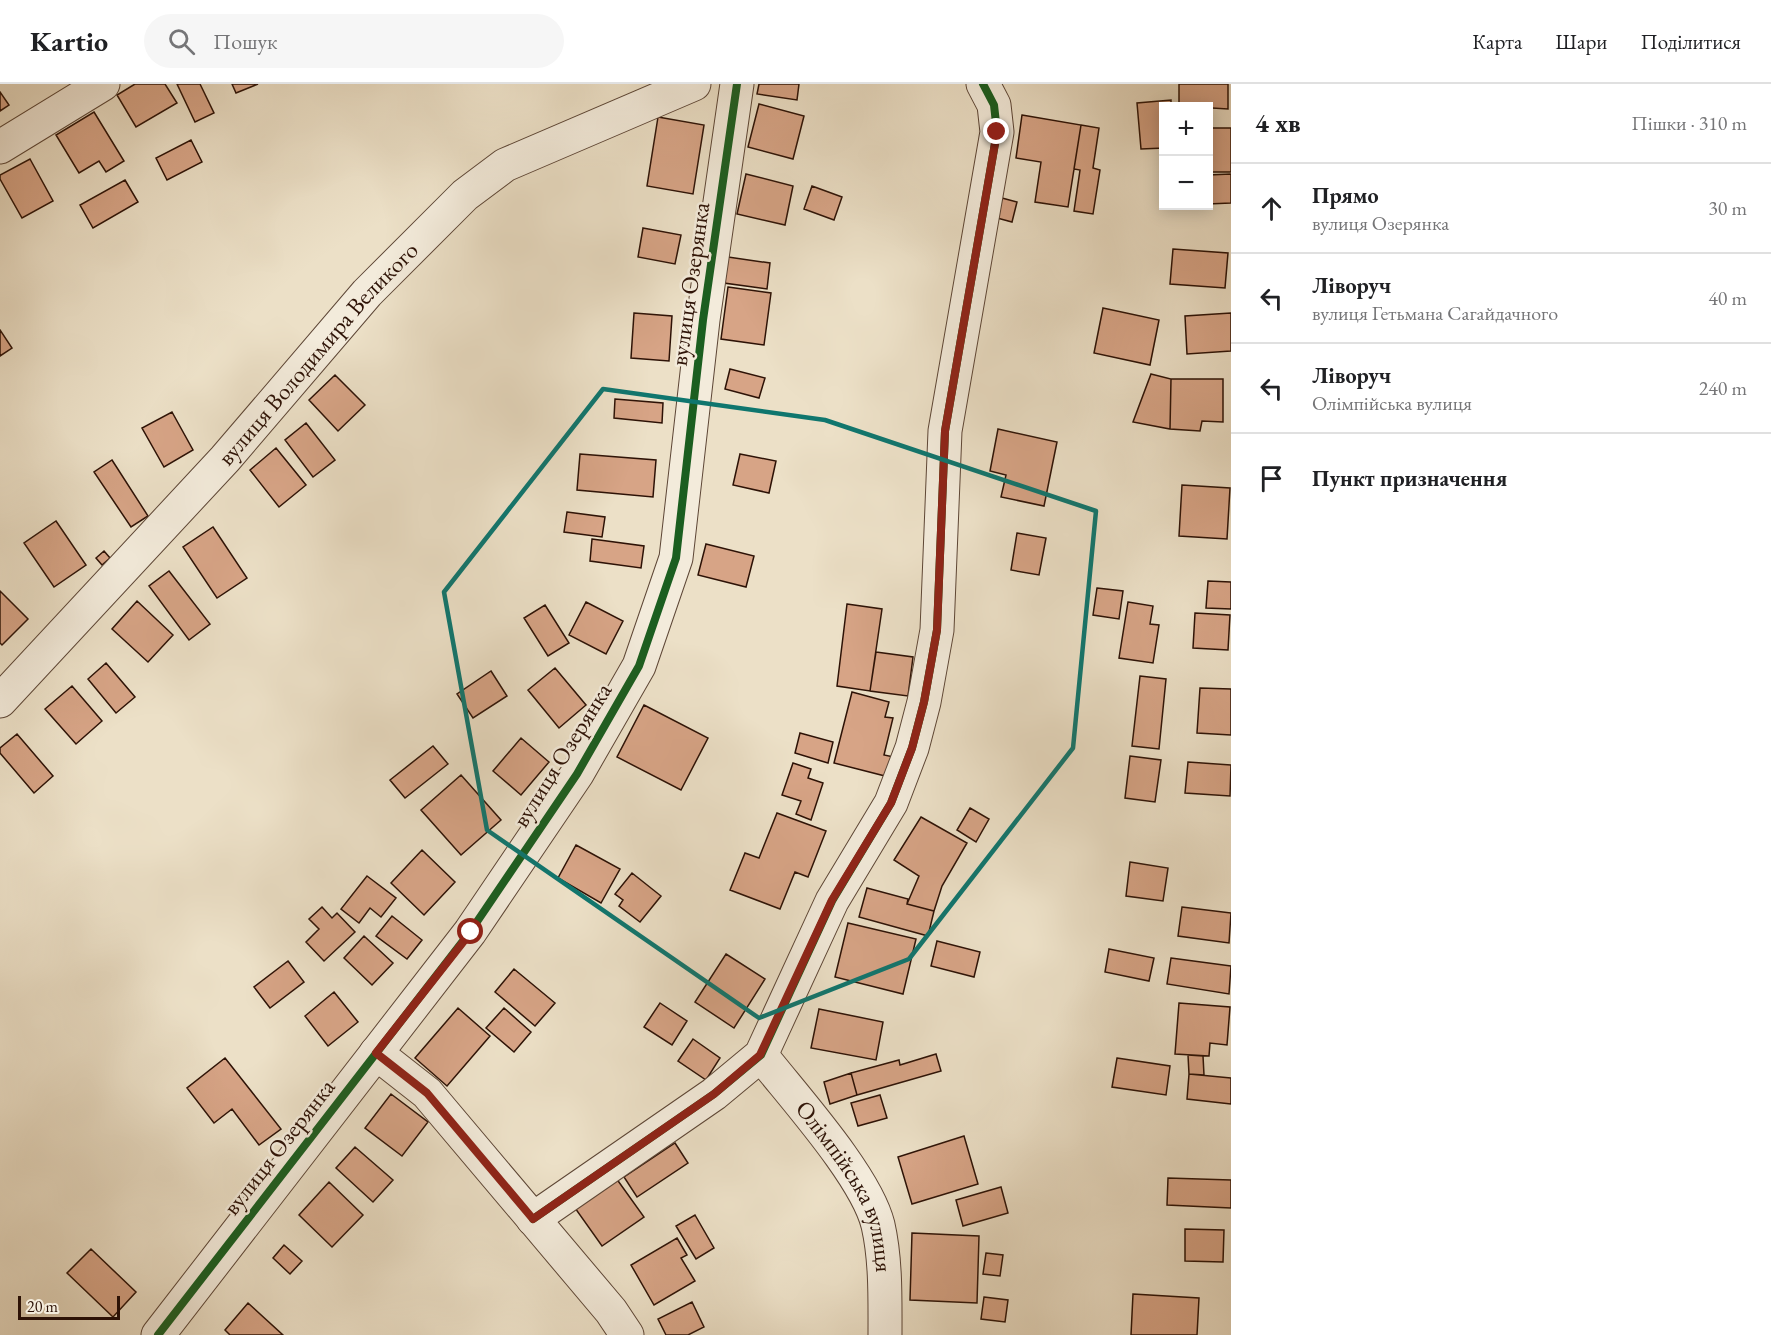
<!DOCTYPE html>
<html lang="uk">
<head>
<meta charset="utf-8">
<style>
	:root { --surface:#fff; --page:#f6f6f6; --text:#202124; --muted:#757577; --line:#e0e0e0 }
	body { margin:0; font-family:"EB Garamond",serif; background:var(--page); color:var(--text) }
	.controls { position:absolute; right:18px; top:18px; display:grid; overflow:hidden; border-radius:0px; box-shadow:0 3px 15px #0003 }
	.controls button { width:54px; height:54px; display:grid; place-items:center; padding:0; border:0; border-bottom:2px solid var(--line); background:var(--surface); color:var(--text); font:30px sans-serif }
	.scale { position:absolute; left:18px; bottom:15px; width:102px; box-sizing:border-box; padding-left:6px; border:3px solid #2d1206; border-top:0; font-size:16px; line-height:21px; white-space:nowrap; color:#2d1206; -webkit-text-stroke:4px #f3ebdb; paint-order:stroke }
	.stop { position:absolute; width:18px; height:18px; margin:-14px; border:4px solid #8f2418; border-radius:50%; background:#fff }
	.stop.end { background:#8f2418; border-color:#fff; box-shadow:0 2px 6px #0008 }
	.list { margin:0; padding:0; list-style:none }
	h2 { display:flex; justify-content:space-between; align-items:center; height:78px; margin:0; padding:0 24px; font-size:26px }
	h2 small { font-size:20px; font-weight:400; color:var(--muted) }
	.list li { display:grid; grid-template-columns:39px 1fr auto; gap:18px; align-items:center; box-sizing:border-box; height:90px; padding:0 24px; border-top:2px solid var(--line) }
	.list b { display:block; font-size:22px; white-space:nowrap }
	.list p { margin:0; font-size:20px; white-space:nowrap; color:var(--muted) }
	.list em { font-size:20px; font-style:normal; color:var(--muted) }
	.icon { flex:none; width:33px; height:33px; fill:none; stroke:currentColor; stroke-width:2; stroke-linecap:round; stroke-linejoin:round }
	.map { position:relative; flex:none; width:1231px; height:1251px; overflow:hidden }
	header { display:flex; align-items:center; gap:36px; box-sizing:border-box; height:84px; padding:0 30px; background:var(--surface); border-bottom:2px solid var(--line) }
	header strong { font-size:28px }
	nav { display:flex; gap:33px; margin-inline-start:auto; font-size:21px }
	.search { width:420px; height:54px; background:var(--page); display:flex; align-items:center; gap:15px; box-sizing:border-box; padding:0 21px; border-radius:33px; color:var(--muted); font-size:22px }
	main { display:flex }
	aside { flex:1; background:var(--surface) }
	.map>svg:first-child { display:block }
</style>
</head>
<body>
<header>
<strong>Kartio</strong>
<div class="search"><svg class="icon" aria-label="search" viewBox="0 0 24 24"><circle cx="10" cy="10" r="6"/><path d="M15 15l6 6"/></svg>Пошук</div>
<nav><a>Карта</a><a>Шари</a><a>Поділитися</a></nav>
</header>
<main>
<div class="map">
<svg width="1231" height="1251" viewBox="0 0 1231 1251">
	<rect width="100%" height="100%" fill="#ece0c7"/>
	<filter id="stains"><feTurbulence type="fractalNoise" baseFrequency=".00333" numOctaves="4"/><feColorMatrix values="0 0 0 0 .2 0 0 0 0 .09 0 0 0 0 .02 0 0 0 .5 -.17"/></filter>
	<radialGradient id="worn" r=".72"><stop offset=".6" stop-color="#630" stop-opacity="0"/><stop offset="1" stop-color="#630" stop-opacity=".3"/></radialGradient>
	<path fill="#d7a486" stroke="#2d1206" stroke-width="1.5" d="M135 0H165L177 19 136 43 117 11Z
		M177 0H200L214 29 195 38Z
		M232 0H258L236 9Z
		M759 0H799L797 16 757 10Z
		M1179 0H1228V25L1179 22Z
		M0 8 9 21 0 27Z
		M1171 16V22H1164V64L1141 65 1137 19Z
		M759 20 804 32 793 75 748 63Z
		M94 28 124 77 106 88 99 77 79 89 56 51Z
		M1022 31 1081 41 1068 123 1035 118 1041 78 1016 74Z
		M658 33 704 41 693 110 647 102Z
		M1081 41 1099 44 1093 84 1100 86 1093 130 1074 127 1080 86 1074 85Z
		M1208 44H1231V88H1208Z
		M191 56 202 78 167 96 156 74Z
		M30 75 53 117 22 134 0 95V91Z
		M746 90 793 102 785 141 737 130Z
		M1231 90V119L1208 120V91Z
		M125 96 138 118 93 144 80 121Z
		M812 102 842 113 834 136 804 125Z
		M1002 114 1017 118 1012 138 997 134Z
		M643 144 681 151 675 180 638 173Z
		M1173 165 1228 169 1225 204 1170 200Z
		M728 173 770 179 767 205 724 199Z
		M728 203 771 209 764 261 721 255Z
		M1103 224 1159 236 1150 281 1094 269Z
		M634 229 672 232 669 277 631 274Z
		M1231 229V267L1187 270 1185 232Z
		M0 246 12 264 0 272Z
		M730 285 765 294 759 314 725 305Z
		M1151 290 1171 295 1170 345 1133 338Z
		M335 291 365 321 338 347 309 316Z
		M1171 295H1223V338L1202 337 1200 347 1170 345Z
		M615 315 663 319 662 339 614 334Z
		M172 328 193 366 164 383 142 344Z
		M306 339 335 376 313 393 285 356Z
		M998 345 1057 358 1044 422 1001 413 1006 391 990 387Z
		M276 364 306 401 279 423 250 386Z
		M580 370 656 376 653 413 577 406Z
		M740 370 776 377 769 409 733 401Z
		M112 376 148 432 131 443 94 388Z
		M1182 401 1230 404 1227 455 1179 452Z
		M567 428 605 433 602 453 564 448Z
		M56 437 86 481 54 503 24 459Z
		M213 443 247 494 217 514 183 463Z
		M1017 449 1046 454 1039 491 1011 486Z
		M592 455 644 462 641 484 590 477Z
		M706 460 754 472 746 503 698 491Z
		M104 467 110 474 102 481 96 474Z
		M169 487 210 540 189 556 149 502Z
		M1208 497 1231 498V525L1206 524Z
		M1097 504 1123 507 1119 535 1093 531Z
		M0 507 28 535 2 561 0 559Z
		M137 517 173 551 148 578 112 545Z
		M586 518 623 537 606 570 569 551Z
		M1128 518 1153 522 1150 540 1159 541 1153 579 1119 574Z
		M847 520 882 525 870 607 837 602Z
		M545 521 569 559 548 572 524 534Z
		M1195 529 1230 531 1228 566 1193 564Z
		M876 568 913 573 908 612 870 607Z
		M106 579 135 613 116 629 88 595Z
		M555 584 586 621 559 644 528 606Z
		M491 587 507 612 473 634 457 610Z
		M1140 592 1166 595 1159 665 1132 662Z
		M72 602 102 637 76 660 45 625Z
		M1200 604 1231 605V651L1197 649Z
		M852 608 889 618 885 633 893 634 884 671 894 673 889 693 834 679Z
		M644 621 708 654 681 706 617 673Z
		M800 649 833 658 828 679 795 669Z
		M17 650 53 692 34 709 0 669V664Z
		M521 654 549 678 521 711 493 687Z
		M433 662 448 680 405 714 390 696Z
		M1130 672 1161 676 1155 718 1125 714Z
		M1188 678 1231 681 1230 712 1185 709Z
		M793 679 811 685 808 694 823 699 811 736 796 730 801 717 782 711Z
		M461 691 501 736 461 771 421 726Z
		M970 724 989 735 976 758 957 746Z
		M777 729 826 747 808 793 795 788 780 825 730 806 745 769 759 774Z
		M921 733 967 759 942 802 934 827 907 820 919 792 894 776Z
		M576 761 620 785 601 819 558 794Z
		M422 766 455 798 424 831 391 799Z
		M1130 778 1168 784 1163 817 1126 812Z
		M632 789 661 812 640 838 619 822 623 816 615 810Z
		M367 792 396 814 381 833 370 824 359 839 341 825Z
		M867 804 908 815 907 820 934 827 928 852 859 833Z
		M322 823 332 834 337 829 355 848 324 877 306 858 319 845 309 835Z
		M1182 823 1231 829 1229 859 1178 852Z
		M392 832 422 856 407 875 376 852Z
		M848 839 916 855 903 910 835 893Z
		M364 852 393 879 372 901 344 874Z
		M937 857 980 868 974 893 931 882Z
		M1109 865 1154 874 1149 897 1105 888Z
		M726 870 765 895 734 944 695 918Z
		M1171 874 1231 882 1229 910 1167 900Z
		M288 877 304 898 270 924 254 903Z
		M514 885 555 919 535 942 495 908Z
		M334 908 358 938 328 962 305 932Z
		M660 919 687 937 672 961 644 943Z
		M1179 919 1230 923 1227 961 1210 959 1209 972 1175 970Z
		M458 924 490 952 447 1002 415 974Z
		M504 924 531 948 514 968 486 944Z
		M819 925 883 938 876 976 811 964Z
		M693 955 720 974 706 996 678 977Z
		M936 970 941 987 857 1011 851 989 899 976 900 981Z
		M1188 971 1203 972 1204 991 1189 990Z
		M225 974 281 1045 259 1061 232 1025 214 1039 187 1004Z
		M1117 974 1170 982 1166 1011 1112 1003Z
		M851 989 857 1011 830 1020 824 998Z
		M1189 990 1231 994V1020L1187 1015Z
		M391 1010 428 1038 402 1072 365 1044Z
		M880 1011 887 1034 858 1042 851 1019Z
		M964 1052 978 1100 912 1120 898 1073Z
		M675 1059 688 1079 637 1113 624 1093Z
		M355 1063 393 1096 373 1118 336 1084Z
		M616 1094 644 1133 602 1162 575 1124Z
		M1168 1094 1231 1096V1124L1167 1121Z
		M329 1098 363 1131 332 1163 299 1131Z
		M1001 1103 1008 1129 963 1142 956 1116Z
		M695 1131 714 1164 696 1175 676 1142Z
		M1185 1145 1224 1146 1223 1178 1185 1177Z
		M912 1149 979 1152 977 1219 910 1216Z
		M677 1154 687 1171 681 1174 695 1197 654 1221 631 1181Z
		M284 1161 302 1177 290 1190 273 1174Z
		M91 1165 136 1208 113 1233 67 1189Z
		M986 1169 1003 1171 1000 1192 983 1190Z
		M1133 1210 1199 1214 1197 1251H1131Z
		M984 1213 1008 1216 1005 1238 981 1235Z
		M692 1218 704 1243 688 1251H666L658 1235Z
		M248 1219 283 1251H230L225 1246Z"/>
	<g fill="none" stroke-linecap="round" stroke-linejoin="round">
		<defs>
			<g id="minor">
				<path d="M0 63 103 0"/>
				<path id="s1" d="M0 617 225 375 367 209 465 111 505 81 694 0"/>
				<path d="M376 969 427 1009 611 1227 627 1251"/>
				<path id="s2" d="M761 971C793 1012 866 1092 878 1141 886 1176 885 1215 885 1251"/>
				<path d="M533 1135 714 1010 761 971 832 817 891 719 912 664 924 618 937 546 945 347 997 48 994 21 983 0"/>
				<path d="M158 1251 470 848 577 690 639 582 676 474 703 236 737 0"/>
			</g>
		</defs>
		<use href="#minor" stroke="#5d4636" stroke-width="35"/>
		<use href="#minor" stroke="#f3ebdb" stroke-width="33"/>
		<defs>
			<path id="cycleway" d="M533 1135 714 1010 761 971 832 817 891 719 912 664 924 618 937 546 945 347 997 48 994 21 983 0
				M158 1251 470 848 577 690 639 582 676 474 703 236 737 0"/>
		</defs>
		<use href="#cycleway" stroke="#f3ebdb" stroke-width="11"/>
		<use href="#cycleway" stroke="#1b5e20" stroke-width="8"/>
	</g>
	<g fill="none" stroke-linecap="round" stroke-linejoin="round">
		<path stroke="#8f2418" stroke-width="8" d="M471 848 376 969 427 1009 533 1135 714 1010 760 971 832 816 891 719 912 664 924 618 937 546 945 347 997 48"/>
	</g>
	<path fill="none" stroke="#0f766e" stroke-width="4.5" stroke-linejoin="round" d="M603 305 825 336 1096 427 1073 664 909 875 759 934 487 746 444 508Z"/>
	<g text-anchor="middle" stroke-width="5" stroke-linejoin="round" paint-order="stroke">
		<g font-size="24" fill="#2d1206" stroke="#f3ebdb">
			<text transform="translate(690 200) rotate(-82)" y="8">вулиця Озерянка</text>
			<text dy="8" stroke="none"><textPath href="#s1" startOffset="471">вулиця Володимира Великого</textPath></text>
			<text transform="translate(562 671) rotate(-58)" y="8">вулиця Озерянка</text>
			<text transform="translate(279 1063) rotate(-52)" y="8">вулиця Озерянка</text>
			<text dy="8" stroke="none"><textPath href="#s2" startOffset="159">Олімпійська вулиця</textPath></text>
		</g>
	</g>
	<rect width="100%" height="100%" filter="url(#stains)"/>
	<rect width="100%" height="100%" fill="url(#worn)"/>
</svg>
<div class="controls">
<button>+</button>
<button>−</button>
</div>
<div class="scale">20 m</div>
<div class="stop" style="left:471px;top:848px"></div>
<div class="stop end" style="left:997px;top:48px"></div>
</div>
<aside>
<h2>4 хв<small>Пішки · 310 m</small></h2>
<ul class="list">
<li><svg class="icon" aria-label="ahead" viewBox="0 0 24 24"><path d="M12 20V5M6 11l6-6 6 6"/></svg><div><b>Прямо</b><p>вулиця Озерянка</p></div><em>30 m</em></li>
<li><svg class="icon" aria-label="left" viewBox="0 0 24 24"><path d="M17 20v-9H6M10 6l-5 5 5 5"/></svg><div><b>Ліворуч</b><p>вулиця Гетьмана Сагайдачного</p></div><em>40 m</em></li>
<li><svg class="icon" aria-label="left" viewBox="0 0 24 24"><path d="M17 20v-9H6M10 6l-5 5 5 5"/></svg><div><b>Ліворуч</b><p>Олімпійська вулиця</p></div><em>240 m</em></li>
<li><svg class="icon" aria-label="arrive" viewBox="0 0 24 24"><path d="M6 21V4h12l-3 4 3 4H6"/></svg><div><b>Пункт призначення</b></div></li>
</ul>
</aside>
</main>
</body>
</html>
